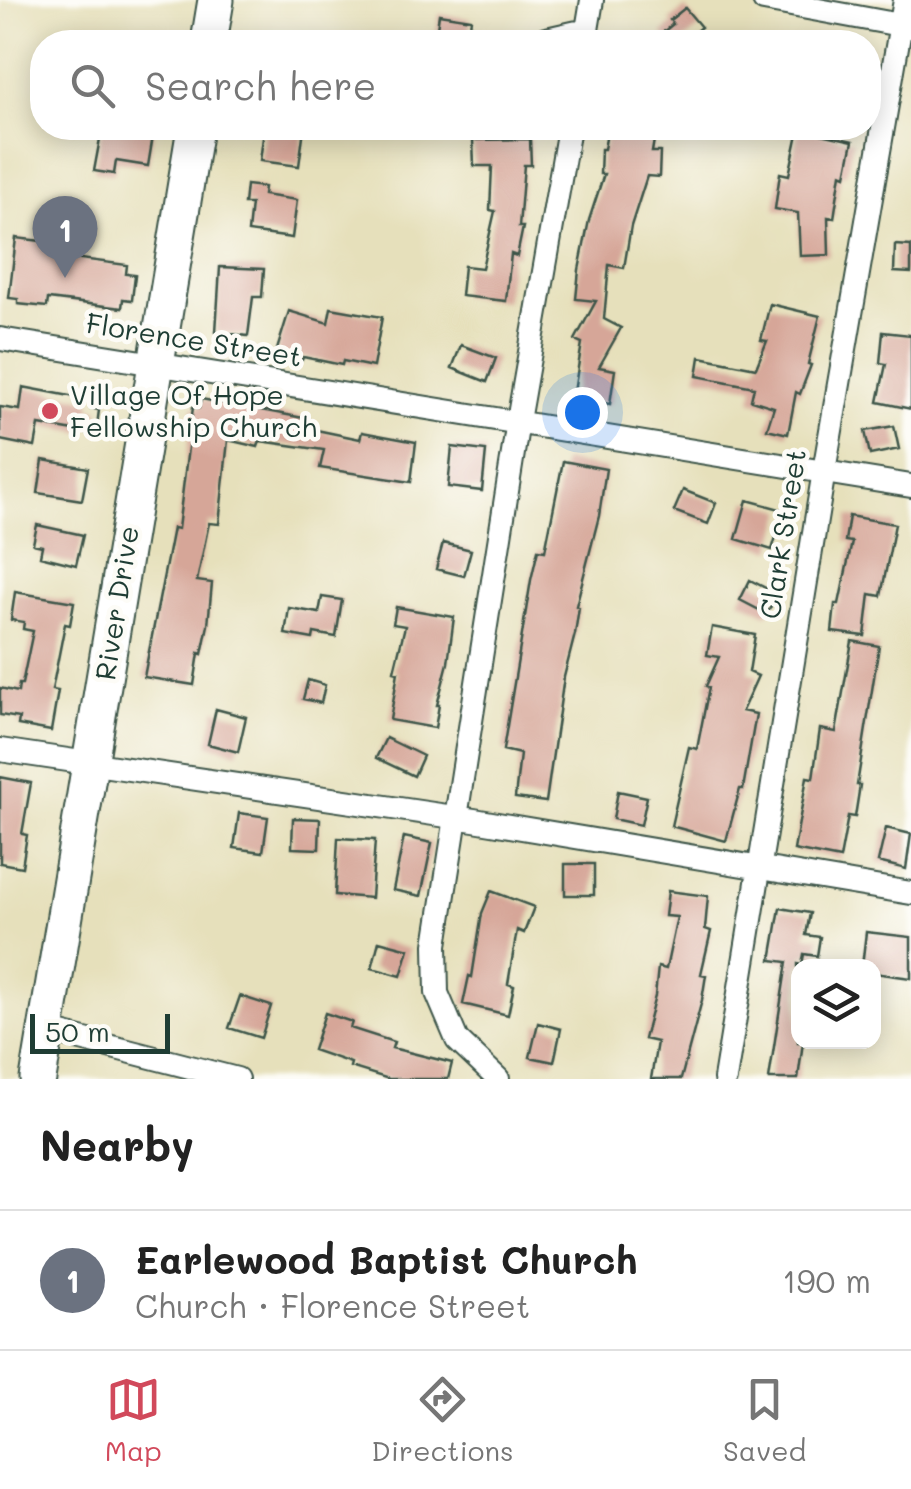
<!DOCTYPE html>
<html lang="en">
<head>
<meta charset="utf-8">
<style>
	:root { --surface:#fff; --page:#f2f2f2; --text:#222; --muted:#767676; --line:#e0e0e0; --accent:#d1495b }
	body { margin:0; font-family:Mali,sans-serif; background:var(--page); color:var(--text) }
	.controls { position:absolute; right:30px; bottom:30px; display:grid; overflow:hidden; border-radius:20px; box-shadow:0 5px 25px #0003 }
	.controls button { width:90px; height:90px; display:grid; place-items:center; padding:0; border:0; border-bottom:2px solid var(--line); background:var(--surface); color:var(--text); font:50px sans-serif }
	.scale { position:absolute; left:30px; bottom:25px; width:140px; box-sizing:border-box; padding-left:10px; border:5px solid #1f3d34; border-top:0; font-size:28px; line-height:35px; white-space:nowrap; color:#1f3d34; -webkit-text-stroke:8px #fdfcf7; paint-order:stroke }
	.you { position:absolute; left:582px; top:412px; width:35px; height:35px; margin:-25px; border:8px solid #fff; border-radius:50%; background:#1a73e8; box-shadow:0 0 0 15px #1a73e833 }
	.badge { display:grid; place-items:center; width:65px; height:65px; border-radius:50%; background:var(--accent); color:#fff; font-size:32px; font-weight:700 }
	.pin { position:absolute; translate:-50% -82px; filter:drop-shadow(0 2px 5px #0008) }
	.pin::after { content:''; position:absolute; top:52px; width:35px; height:30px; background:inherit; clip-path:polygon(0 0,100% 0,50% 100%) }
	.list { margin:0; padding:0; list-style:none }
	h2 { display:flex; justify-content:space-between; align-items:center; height:130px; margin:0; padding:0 40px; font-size:42px }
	h2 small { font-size:32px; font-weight:400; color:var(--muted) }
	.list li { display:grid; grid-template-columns:65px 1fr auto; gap:30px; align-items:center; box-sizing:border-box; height:140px; padding:0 40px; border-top:2px solid var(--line) }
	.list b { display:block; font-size:38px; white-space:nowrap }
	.list p { margin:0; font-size:32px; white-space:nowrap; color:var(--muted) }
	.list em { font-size:32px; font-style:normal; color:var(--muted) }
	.icon { flex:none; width:55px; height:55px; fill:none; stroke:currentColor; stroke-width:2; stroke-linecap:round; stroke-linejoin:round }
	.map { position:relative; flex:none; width:911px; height:1079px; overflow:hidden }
	.search { position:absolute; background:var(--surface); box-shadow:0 5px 25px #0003; left:30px; right:30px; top:30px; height:110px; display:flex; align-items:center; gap:25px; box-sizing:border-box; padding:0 35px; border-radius:40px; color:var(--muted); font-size:38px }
	.sheet { height:270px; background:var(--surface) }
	nav { display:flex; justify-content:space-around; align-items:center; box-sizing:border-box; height:140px; border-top:2px solid var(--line); background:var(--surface); font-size:28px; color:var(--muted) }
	nav a { display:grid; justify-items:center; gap:5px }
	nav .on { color:var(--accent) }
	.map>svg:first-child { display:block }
</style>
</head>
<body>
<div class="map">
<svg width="911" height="1079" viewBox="0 0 911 1079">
	<rect width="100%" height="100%" fill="#fdfcf7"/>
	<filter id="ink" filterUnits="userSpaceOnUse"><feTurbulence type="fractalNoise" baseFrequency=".01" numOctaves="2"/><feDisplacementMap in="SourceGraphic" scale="20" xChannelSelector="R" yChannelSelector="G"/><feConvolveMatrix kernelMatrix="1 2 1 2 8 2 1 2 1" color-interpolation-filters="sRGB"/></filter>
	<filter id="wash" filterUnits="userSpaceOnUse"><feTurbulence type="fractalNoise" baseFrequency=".0048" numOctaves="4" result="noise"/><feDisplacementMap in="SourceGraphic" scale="40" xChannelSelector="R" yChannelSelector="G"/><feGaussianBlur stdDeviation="2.25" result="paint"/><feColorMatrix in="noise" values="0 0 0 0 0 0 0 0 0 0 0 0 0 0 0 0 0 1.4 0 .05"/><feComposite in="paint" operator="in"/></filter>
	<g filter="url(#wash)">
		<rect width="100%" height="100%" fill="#e6e0bb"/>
		<g id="blocks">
			<path fill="#d6a698" d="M685 8 701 27 682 42H670L662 33 673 24 670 20Z
				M439 14 471 19 467 42H435Z
				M102 128 154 130 148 166 116 161 114 174 94 171Z
				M278 128H304L299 166 260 161 264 130 278 132Z
				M608 128H656L652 152H660L659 177 647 176 631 226 624 268 609 265 604 319 621 328 599 367 615 370 610 404 573 398 582 343 575 340 596 301 576 299 579 270 589 220 604 174H600L601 149H604Z
				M799 129 853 141 846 175 841 173 834 218 828 217 829 255 800 256 798 213 775 209 780 173 789 175Z
				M530 139 531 165H524L519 227H523L517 256 511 254 506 301 461 296 464 266 482 268 495 211 490 210 492 166H474L473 140Z
				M246 185 264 187 263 195 297 200 292 238 248 232 251 204H244Z
				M16 238 75 245 73 258 127 265 126 274 135 275 132 300 123 299 122 308 48 299 47 307 18 304V299L9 298Z
				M895 245 911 246V273L894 272Z
				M220 267 264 269 262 297H253L248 336 216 332Z
				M770 304 820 316 808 364 811 365 800 394 796 392 788 434 767 429 774 407 751 400 754 387 697 376 700 357 756 368 767 341 761 340Z
				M331 308 382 317 373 367 343 361 342 365 303 357 302 360 276 353 289 311 328 323Z
				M883 332 911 335V409L878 402 886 364 880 363Z
				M461 345 496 358 487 382 452 368Z
				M23 387 91 400 90 408 99 410 97 426 87 425 86 433 39 425 35 447 0 440V407L20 410Z
				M201 399 309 419 307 428 360 439 362 432 416 442 411 482 320 468 324 450 260 441 258 447 228 440 219 524 209 523 197 581 212 583 208 625 202 654 199 653 194 685 144 677 173 528 178 529 193 407 199 408Z
				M894 426 899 449 870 455 865 431Z
				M452 447 486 451 482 491 448 487Z
				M43 460 88 468 82 500 38 493Z
				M563 461 606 469 599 516 576 606 579 607 575 634 564 677 546 802 515 798 520 754 503 750 531 580 538 550 545 551Z
				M683 490 716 503 708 524 674 511Z
				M747 500 784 510 772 550 736 539Z
				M849 516 895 524 881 596 870 594 865 636 832 632 835 604H839L852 542 845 541Z
				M37 525 83 535 76 565 40 556 42 546 33 544Z
				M443 543 471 550 464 576 436 569Z
				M750 580 777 594 767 614 740 600Z
				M15 592 74 602 70 625 65 624 52 690 58 691 51 731 18 725 19 718 0 715V688L18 692 19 684H22L33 631 23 629 24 622 11 620Z
				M322 597 342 600 336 637 314 633 313 639 285 634 289 608 319 613Z
				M396 607 454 617 448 663 437 705H439L435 728 390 720 398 672 394 671 405 626 393 624Z
				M712 627 755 635 749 672 758 676 742 711 756 714 743 789H740L726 841 671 826 689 747 697 749 709 687 706 686 719 657 707 655Z
				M852 641 879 646 857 785H860L855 817 848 816 840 859 794 850 807 777 813 778 820 729 836 732Z
				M308 680 325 685 321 703 303 699Z
				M216 709 246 717 238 752 208 744Z
				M386 738 423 756 414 776 376 758Z
				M0 777 31 783 22 834 27 835 22 867 0 863Z
				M618 791 647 797 641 825 613 819Z
				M239 813 268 817 263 852 234 848Z
				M293 818 320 819 319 849 292 848Z
				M886 828 911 834 906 869 878 862Z
				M404 837 432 843 421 896 393 890Z
				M338 838 375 840 371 898 335 895Z
				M565 864H594V895H565Z
				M491 891 534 907 524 933 517 930 508 984 514 986 508 1015 463 1004 469 976 472 977 482 913Z
				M668 891 708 896 705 929 711 931 701 974 706 975 702 1000 681 1079H651L657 1042 644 1039 655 996 658 967 666 969 677 917 665 916Z
				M780 908 810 913 806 935 820 937 817 956 804 954 802 965 798 964V1042H803L798 1079H769L787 962 771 960Z
				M866 932 911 937V978L874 973V966H862Z
				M379 941 409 949 401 976 372 968Z
				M240 996 271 1006 261 1038 229 1028Z
				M325 1013 352 1022 350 1028 394 1042 392 1048 452 1063 448 1079H389L350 1067 351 1063 313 1050Z
				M538 1023 561 1029 554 1062 530 1057Z"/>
		</g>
	</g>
	<g filter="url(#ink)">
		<use href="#blocks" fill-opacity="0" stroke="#3d5548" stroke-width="2.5"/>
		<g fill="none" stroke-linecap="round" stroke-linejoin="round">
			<defs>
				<path id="service" d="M540 42 543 34 574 27H587"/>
				<path id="minor" d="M764 0 911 27
					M585 42 592 0
					M0 339 911 486
					M0 750 474 820 911 893
					M46 1030 237 1079
					M498 1079 457 1040 437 993 436 945 518 421 569 128
					M725 1079 824 471 905 0"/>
				<path id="primary" d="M209 42 216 0
					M38 1079 195 128"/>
			</defs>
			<use href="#service" stroke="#3d5548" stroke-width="15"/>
			<use href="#minor" stroke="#3d5548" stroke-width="26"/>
			<use href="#primary" stroke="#3d5548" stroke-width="39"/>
			<use href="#service" stroke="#fff" stroke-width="11"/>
			<use href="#minor" stroke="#fff" stroke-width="22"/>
			<use href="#primary" stroke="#fff" stroke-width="35"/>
		</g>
	</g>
	<circle fill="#d1495b" stroke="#fdfcf7" stroke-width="4" cx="50" cy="411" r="10"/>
	<g text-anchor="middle" stroke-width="9" stroke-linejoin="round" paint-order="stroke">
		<g font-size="28" fill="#1f3d34" stroke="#fdfcf7">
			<text transform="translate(194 340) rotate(9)" y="10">Florence Street</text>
			<text transform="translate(783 534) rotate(-81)" y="10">Clark Street</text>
			<text transform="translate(117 603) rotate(-81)" y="10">River Drive</text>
		</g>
		<g font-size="28" fill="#1f3d34" stroke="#fdfcf7" text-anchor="start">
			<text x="70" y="405">Village Of Hope<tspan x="70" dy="32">Fellowship Church</tspan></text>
		</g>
	</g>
</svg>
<div class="controls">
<button><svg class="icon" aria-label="layers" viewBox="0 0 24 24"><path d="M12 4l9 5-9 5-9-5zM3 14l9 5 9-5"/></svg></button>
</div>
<div class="scale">50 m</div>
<div class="you"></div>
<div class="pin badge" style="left:65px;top:278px;background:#6b7280">1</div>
<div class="search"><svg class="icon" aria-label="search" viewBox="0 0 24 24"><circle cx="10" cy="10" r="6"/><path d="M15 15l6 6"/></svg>Search here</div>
</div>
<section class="sheet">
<h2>Nearby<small></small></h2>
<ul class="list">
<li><span class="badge" style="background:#6b7280">1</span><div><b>Earlewood Baptist Church</b><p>Church · Florence Street</p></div><em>190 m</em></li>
</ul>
</section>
<nav>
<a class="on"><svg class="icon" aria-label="map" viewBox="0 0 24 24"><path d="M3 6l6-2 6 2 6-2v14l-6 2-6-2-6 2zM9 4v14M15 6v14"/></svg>Map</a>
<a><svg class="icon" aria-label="directions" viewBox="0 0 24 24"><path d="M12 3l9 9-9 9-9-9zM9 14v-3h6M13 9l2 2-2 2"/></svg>Directions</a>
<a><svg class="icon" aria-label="saved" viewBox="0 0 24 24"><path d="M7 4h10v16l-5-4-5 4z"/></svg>Saved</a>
</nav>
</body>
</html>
